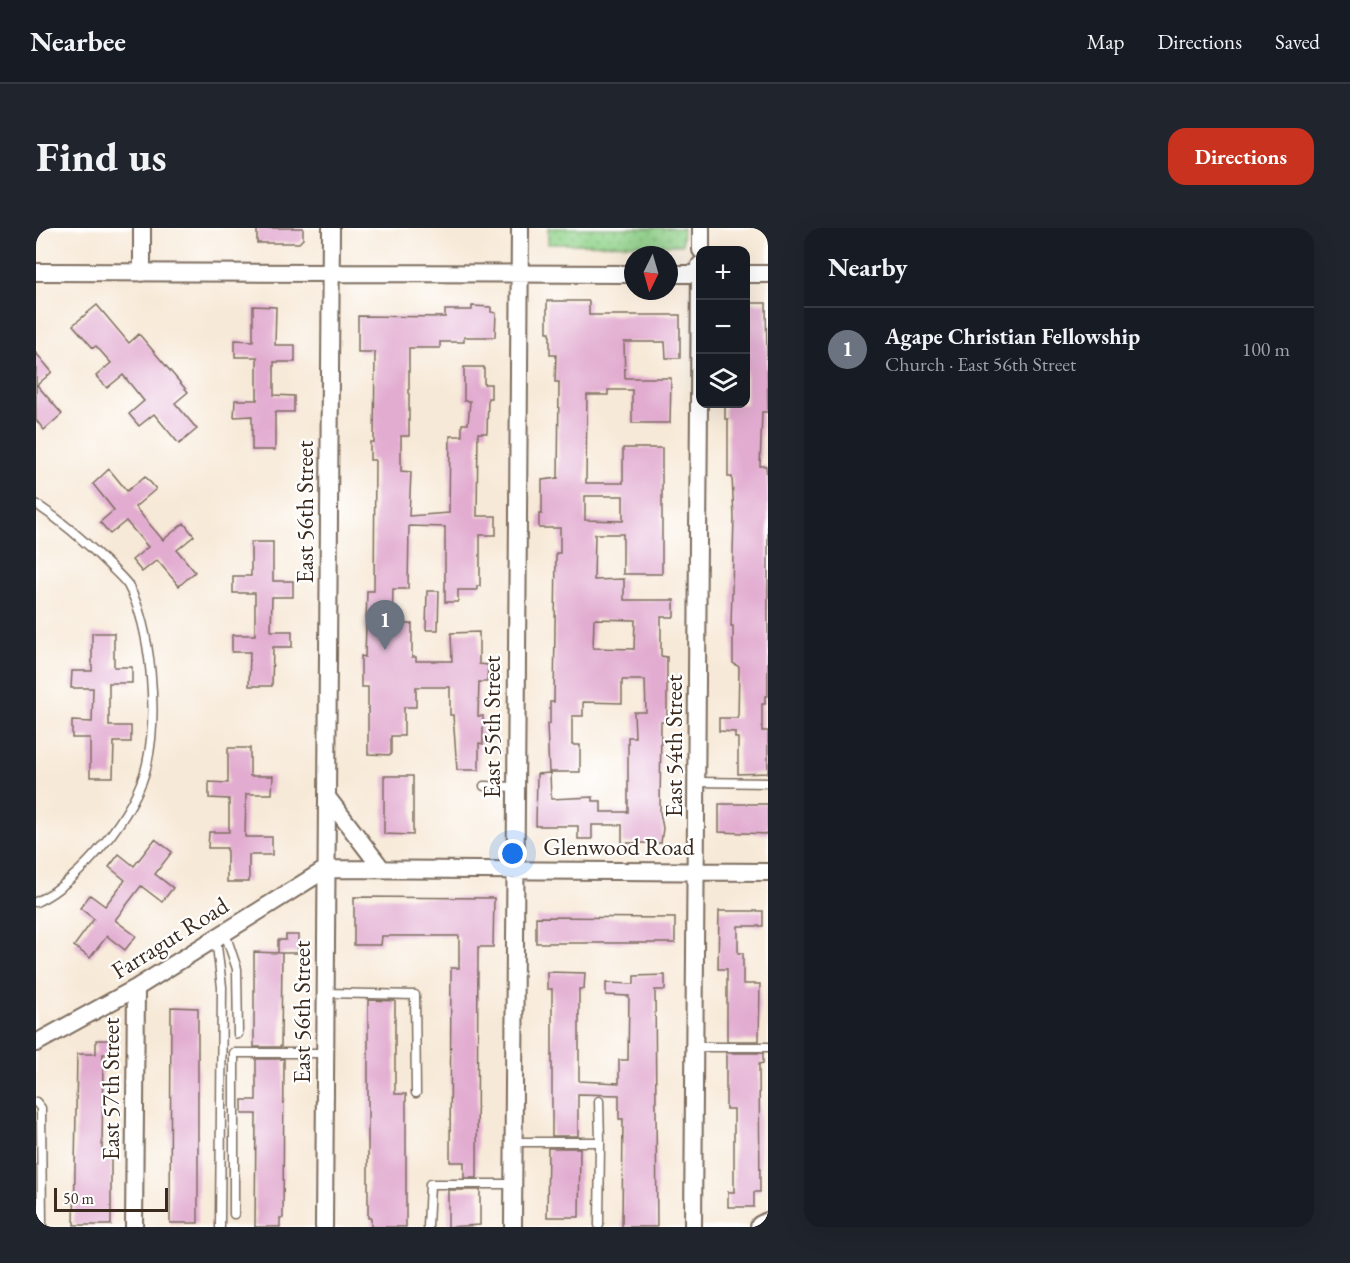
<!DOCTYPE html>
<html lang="en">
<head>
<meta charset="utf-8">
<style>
	:root { --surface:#171b24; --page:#20242c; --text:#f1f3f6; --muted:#9ea1a6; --line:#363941; --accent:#c8321e }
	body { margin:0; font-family:"EB Garamond",serif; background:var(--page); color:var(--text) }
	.controls { position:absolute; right:18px; top:18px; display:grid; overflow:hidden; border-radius:12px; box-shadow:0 6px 24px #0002 }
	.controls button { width:54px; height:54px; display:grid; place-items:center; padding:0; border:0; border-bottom:2px solid var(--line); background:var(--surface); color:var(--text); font:30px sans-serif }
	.compass { position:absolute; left:588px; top:18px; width:54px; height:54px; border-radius:50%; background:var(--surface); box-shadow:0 6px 24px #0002; rotate:185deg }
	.scale { position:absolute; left:18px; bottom:15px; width:114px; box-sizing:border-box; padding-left:6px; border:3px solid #3b2a1e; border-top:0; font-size:16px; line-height:21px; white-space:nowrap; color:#3b2a1e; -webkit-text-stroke:4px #fff; paint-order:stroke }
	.you { position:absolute; left:477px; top:626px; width:21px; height:21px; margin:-15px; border:4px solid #fff; border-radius:50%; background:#1a73e8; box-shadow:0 0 0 9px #1a73e833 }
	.badge { display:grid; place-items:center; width:39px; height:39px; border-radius:50%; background:var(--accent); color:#fff; font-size:20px; font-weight:700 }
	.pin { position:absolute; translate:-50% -50px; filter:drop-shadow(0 2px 3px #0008) }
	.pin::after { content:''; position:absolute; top:32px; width:21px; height:18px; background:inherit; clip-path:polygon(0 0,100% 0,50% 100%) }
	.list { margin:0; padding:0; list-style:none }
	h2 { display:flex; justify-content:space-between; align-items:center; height:78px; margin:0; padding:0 24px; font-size:26px }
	h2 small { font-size:20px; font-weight:400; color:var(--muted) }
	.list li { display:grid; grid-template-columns:39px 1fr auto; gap:18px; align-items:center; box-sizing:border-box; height:84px; padding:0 24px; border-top:2px solid var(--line) }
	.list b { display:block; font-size:22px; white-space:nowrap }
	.list p { margin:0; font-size:20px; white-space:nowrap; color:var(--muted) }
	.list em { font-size:20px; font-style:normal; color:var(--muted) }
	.icon { flex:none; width:33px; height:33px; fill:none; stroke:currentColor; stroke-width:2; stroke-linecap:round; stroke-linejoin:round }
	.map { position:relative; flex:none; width:732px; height:999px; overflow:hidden; border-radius:18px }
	header { display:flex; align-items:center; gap:36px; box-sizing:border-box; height:84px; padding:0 30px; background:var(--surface); border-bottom:2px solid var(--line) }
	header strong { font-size:28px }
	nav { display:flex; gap:33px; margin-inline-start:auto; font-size:21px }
	.intro { display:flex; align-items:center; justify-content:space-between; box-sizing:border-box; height:144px; padding:0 36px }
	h1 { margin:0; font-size:42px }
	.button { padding:15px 27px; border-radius:18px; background:var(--accent); color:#fff; font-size:21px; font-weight:700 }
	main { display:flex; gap:36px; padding:0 36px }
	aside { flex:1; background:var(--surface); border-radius:18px; box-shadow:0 6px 24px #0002 }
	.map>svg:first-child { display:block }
</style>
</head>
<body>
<header>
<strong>Nearbee</strong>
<nav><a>Map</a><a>Directions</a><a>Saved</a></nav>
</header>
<div class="intro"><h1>Find us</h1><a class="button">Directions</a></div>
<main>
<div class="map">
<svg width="732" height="999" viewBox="0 0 732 999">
	<defs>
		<pattern id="grass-dots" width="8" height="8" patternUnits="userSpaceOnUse" patternTransform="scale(1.5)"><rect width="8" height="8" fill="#91d38a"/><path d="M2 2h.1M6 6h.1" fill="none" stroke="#7eb577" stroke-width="1.8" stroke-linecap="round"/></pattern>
	</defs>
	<rect width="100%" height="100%" fill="#fff"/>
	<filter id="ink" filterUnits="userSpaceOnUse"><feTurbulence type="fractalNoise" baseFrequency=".0167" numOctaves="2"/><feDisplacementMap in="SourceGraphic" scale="12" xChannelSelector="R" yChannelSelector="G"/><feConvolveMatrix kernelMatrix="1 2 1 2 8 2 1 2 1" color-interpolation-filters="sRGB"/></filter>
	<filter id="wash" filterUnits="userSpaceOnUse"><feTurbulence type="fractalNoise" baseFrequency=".008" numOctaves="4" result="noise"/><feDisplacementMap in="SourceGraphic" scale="24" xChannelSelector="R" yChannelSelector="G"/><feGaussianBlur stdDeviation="1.35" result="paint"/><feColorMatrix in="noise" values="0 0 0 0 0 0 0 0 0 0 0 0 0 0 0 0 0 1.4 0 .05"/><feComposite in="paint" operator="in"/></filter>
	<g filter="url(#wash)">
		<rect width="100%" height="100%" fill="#f7e9d7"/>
		<path fill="url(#grass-dots)" stroke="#667e54" stroke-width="1.5" d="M512 0H647L646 17 512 16Z"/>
		<g id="blocks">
			<path fill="#e2acd0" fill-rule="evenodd" d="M221 0H267V11L263 15H221Z
				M511 73H553V87H644V130H630L629 114H588L589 150H635L634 195H596V162H572V167H551L550 255H587V220H626V346H587V306H559L558 352 588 351V372H638V389H625V428L631 429V494H625L624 584 627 600 625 615H586V597H556V611H542V598H500L501 546 514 545 515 571 557 569V573H565V584H592V509H599L598 484H610L609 452H586V475L547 474V488H536V517H544V544H513L511 496H514V474H518L520 325H524V300H503V286H506V252L522 250 523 154H519L520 127H514V104H511ZM549 268H587V293L549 292ZM558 391 599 392 598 421 557 420Z
				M710 75H730L732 184H726L724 238H730L732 262V468H729V476H726V503H732V545L702 546V510H699V504L683 503V490H702L703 439 697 435V398H695L698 289 696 249H692V191H689V176H710Z
				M61 77 93 115 103 106 152 164 139 175 161 201 143 216 118 186 103 198 93 186 108 173 87 147 71 160 60 148 75 135 60 118 57 120 37 97Z
				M217 78 240 79 239 117H259V134H238V167L258 168V184H239V222H216V188L198 189 199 172H221V129H199V112L217 113Z
				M436 78 455 79V84L460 85 459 109H428V114H404V120H373V208H365V243L375 244 373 288 413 285 414 208H426V196H432L434 173H428V139H448V156H455V170H452L451 205H442L441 288H460V307H444V358H441V362H422V374H409V299L373 298 372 361H357L356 396H376V429H380V433H416L415 405 443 404V436L452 437 451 454H443L442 488H447V516L443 515V542H421L417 487H414V459H380V479H368V508H355V527L332 526V459H325V428L329 429 331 363H338L339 232H334V214H338L339 124H322V88L409 89V82H436Z
				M0 125 16 144 1 157 26 186 8 202 0 192Z
				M73 241 91 263 109 248 120 261 99 279 127 312 148 295 158 308 141 322 159 344 143 358 121 332 106 344 96 332 112 319 90 293 74 306 64 294 78 282 57 256Z
				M215 314H237V353H257V369H236L235 403H256V419H237L236 458H213L214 424H196V407H219V365H197V348H215Z
				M391 363H403L402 402H390Z
				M56 405H78V439H96V455H73V498H95V514H78L77 549H54V510H36V493L56 494 57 460H35L36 443H56Z
				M192 520H214V548H237L236 566H210L209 609H236V627H213V654H191V620H172L173 604H193V571L173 570V554L192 555Z
				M348 548H377V607L348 606Z
				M683 576H732V606L683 604Z
				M119 611 136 624 119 646 137 660 126 674 105 658 79 692 100 708 89 722 71 708 54 730 38 718 58 691 44 680 54 667 69 678 89 652 73 639 83 626 98 638Z
				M318 669 458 670 457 719H442L441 950H428V934H414L415 740H423V708H346L345 717H318Z
				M683 683H727V698H702V725H707V756H724L723 813H691V741H682Z
				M500 689 639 690V715H500Z
				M250 707H262V725H243H246L245 819H218V724L242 725V712H250Z
				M511 744 549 745 548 761H543V853L583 855V832H592L593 768 570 767V755L598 756V748L629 747V762H619L621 999H586L587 891H583V867L542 866V908H516V761H511Z
				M332 772 359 773V866H370V999H335V990H332Z
				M135 779 162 780V995H134Z
				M60 812H74V826H67L66 930H75V997H38L41 826H60Z
				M690 825H727V835L723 836 724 964H718V979H692V964H698V881H690Z
				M220 831H248L247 990H244V999H219L220 886H206V872H220Z
				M512 920H544L543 989H511Z
				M412 962H444V997L412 999Z"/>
		</g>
	</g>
	<g filter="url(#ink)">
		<use href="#blocks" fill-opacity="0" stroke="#7d6d5f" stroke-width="1.5"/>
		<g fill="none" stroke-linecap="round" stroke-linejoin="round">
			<defs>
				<path id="lane" d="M0 276C27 294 50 314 73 337 79 343 87 350 92 357 116 401 122 487 111 536 101 584 44 654 0 674
					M662 554 732 555
					M448 558 480 559
					M189 705 201 741 202 806
					M180 710 186 759 184 999
					M290 765 379 767 380 865
					M659 819H732
					M0 874 5 880 6 999
					M478 914H564L563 873
					M198 986V825H290
					M563 997 564 914
					M392 999 394 956H477"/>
				<path id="street" d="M665 22V0
					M0 44 597 46
					M106 45V0
					M633 46H664
					M710 46H732
					M291 569 346 641
					M290 641 732 644
					M0 815 100 760 290 641
					M98 999 100 760
					M288 999 295 0
					M477 999 484 0
					M657 999 664 37"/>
				<path id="secondary" d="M726 999 732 996"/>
			</defs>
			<use href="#lane" stroke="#7d6d5f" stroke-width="11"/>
			<use href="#street" stroke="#7d6d5f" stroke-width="20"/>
			<use href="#secondary" stroke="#7d6d5f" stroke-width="26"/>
			<use href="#lane" stroke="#fff" stroke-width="8"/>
			<use href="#street" stroke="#fff" stroke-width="16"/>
			<use href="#secondary" stroke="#fff" stroke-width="22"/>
		</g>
	</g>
	<g text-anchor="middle" stroke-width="4.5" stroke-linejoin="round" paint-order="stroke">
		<g font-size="24" fill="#3b2a1e" stroke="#fff">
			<text transform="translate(269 284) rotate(-90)" y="8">East 56th Street</text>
			<text transform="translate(456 499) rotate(-90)" y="8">East 55th Street</text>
			<text transform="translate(638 518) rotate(-90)" y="8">East 54th Street</text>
			<text x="583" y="627">Glenwood Road</text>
			<text transform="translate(134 710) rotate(-32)" y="8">Farragut Road</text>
			<text transform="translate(266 784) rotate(-90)" y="8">East 56th Street</text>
			<text transform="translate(75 861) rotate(-90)" y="8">East 57th Street</text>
		</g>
	</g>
</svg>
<div class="controls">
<button>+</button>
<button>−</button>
<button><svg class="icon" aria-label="layers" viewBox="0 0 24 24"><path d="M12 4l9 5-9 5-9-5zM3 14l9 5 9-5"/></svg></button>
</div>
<svg class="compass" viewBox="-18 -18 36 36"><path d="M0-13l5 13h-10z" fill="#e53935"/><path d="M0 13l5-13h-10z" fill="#9ea1a6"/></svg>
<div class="scale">50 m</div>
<div class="you"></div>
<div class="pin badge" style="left:349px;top:422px;background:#6b7280">1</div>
</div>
<aside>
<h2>Nearby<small></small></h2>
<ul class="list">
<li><span class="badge" style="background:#6b7280">1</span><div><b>Agape Christian Fellowship</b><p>Church · East 56th Street</p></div><em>100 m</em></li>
</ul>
</aside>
</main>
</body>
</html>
